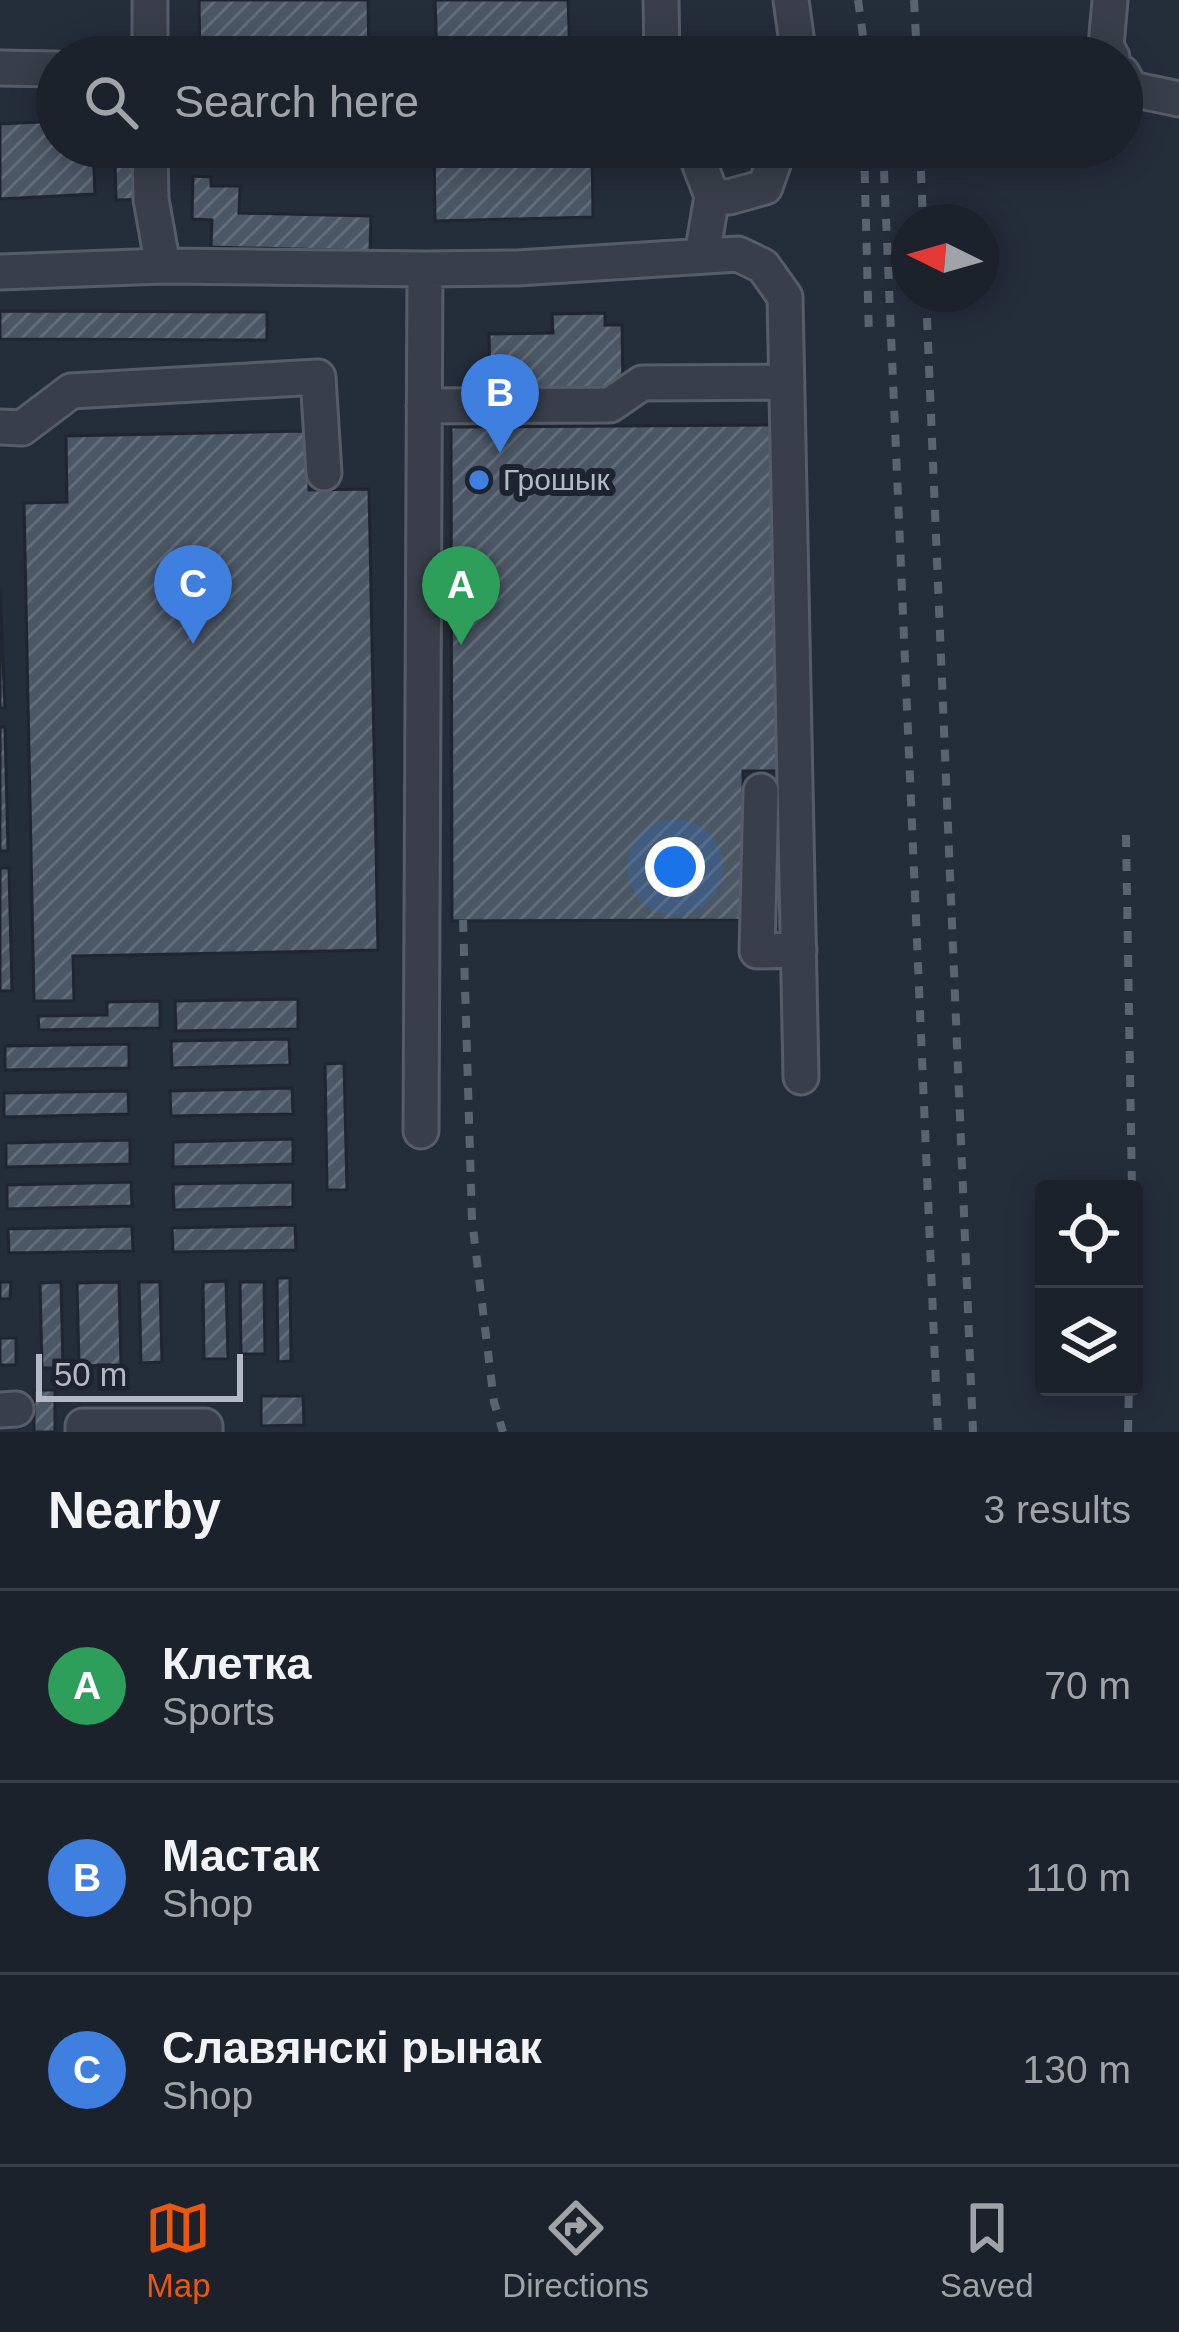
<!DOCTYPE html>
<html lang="en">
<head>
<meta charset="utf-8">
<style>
	:root { --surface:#1b222c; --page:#242a34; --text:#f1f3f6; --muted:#a0a4a9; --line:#393f48; --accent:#ea580c }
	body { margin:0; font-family:Helvetica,sans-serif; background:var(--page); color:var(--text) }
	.controls { position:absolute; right:36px; bottom:36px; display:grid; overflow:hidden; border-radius:12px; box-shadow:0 6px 30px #0003 }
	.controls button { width:108px; height:108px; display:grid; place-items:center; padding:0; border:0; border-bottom:3px solid var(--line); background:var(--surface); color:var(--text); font:60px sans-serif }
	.compass { position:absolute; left:891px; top:204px; width:108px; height:108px; border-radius:50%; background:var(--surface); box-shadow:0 6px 30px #0003; rotate:275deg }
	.scale { position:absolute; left:36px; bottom:30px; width:207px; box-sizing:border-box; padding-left:12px; border:6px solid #b3bac6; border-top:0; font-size:33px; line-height:42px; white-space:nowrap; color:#b3bac6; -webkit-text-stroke:9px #1d242f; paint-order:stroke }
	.you { position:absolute; left:675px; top:867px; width:42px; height:42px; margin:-30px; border:9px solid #fff; border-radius:50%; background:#1a73e8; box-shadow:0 0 0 18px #1a73e833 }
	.badge { display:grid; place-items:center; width:78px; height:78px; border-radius:50%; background:var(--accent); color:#fff; font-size:39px; font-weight:700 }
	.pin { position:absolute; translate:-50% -99px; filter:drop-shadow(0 3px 6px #0008) }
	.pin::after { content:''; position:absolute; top:63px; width:42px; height:36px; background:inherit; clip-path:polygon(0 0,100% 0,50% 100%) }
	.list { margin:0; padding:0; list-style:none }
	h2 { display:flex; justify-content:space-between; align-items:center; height:156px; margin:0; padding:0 48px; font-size:51px }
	h2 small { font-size:39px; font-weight:400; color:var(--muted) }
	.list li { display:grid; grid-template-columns:78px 1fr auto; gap:36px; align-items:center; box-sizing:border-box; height:192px; padding:0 48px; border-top:3px solid var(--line) }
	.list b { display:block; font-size:45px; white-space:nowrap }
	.list p { margin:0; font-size:39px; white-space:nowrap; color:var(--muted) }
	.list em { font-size:39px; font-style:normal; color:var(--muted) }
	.icon { flex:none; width:66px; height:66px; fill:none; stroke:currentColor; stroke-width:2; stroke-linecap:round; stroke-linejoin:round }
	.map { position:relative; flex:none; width:1179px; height:1432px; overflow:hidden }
	.search { position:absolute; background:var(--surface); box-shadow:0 6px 30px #0003; left:36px; right:36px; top:36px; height:132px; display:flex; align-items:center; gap:30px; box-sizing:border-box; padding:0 42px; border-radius:66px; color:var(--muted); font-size:45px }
	.sheet { height:732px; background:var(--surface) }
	nav { display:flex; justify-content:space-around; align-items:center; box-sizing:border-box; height:168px; border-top:3px solid var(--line); background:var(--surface); font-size:33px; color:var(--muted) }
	nav a { display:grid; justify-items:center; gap:6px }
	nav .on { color:var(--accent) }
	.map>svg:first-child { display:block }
</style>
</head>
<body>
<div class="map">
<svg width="1179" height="1432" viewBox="0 0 1179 1432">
	<defs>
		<pattern id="building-hatch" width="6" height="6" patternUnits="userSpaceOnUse" patternTransform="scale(3)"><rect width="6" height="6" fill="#4c5765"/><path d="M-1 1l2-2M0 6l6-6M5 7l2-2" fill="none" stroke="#636d7a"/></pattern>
	</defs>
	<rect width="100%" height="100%" fill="#242d3a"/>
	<path fill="url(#building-hatch)" stroke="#1f2631" stroke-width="3" d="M199 0H368L369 57H200Z
		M435 0H568L570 57H437Z
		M57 121V147H93L95 194 0 199V124Z
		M93 147H161L163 199 116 200 115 159 94 160Z
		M434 147H592L593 217 435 221Z
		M193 176 211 177V186H240L239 213 371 216 370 251 211 247 212 220 192 219Z
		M0 311 267 312V340L0 339Z
		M605 313V325H622L623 387 490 389 489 334 553 333 552 314Z
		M778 425 779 771H743L744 920 452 921 451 427Z
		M308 431 309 490 369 489 378 950 73 956 74 1001H34L24 503 67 502 66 436Z
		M0 589 5 708H0Z
		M0 727H5L8 851H0Z
		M0 868H9L12 991H0Z
		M298 999V1029L176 1031 175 1001Z
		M160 1001V1028L39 1030 38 1016 107 1015V1002Z
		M289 1039 290 1065 172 1068 171 1041Z
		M129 1044V1068L5 1070V1046Z
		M344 1063 347 1190H327L325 1064Z
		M292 1088 293 1114 171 1116 170 1091Z
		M128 1091 129 1114 4 1117V1093Z
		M293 1139V1164L173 1167V1142Z
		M130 1140V1164L6 1167V1143Z
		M131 1182 132 1206 7 1209V1185Z
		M293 1182V1207L174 1210 173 1184Z
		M295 1225 296 1250 173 1252 172 1228Z
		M132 1226 133 1251 9 1253 8 1229Z
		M277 1278H290L291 1361 278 1362Z
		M226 1281 228 1359H204L203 1282Z
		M0 1282H11L10 1299H0Z
		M61 1282 63 1368H42L40 1283Z
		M119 1282 121 1365 79 1366 77 1283Z
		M139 1282H160L162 1362 141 1363Z
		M240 1282H264L265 1354H241Z
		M0 1338H16V1365H0Z
		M34 1390H55V1432H34Z
		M261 1396H303L304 1425 261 1426Z"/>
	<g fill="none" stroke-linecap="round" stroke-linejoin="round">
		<defs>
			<path id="minor" d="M661 0 662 57
				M791 0 799 57
				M1110 0 1106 46 1112 57
				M150 57V0
				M0 68 57 69
				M1122 73 1131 89 1179 99
				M150 147 151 199 163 266
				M693 147 712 196 729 197 765 187 779 147
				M702 256 712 196
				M425 269 518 268 738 254 763 266 785 297 801 1077
				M0 272 163 266 425 269 421 1131
				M424 406 610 405 642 383 787 382
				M0 427 22 428 71 391 318 377 324 473
				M761 791 757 951 799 950
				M0 1410 16 1409
				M83 1432V1426H205V1432"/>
		</defs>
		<use href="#minor" stroke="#565d68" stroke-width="39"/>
		<use href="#minor" stroke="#383f4a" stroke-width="33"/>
		<path stroke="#5a6371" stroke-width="8" stroke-dasharray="12 12" stroke-linecap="butt" d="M858 0 866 57
			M914 0 917 57
			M864 147 869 338
			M883 147 938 1432
			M920 147 923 222
			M926 294 973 1432
			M1126 835 1132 1189
			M463 920 472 1220 494 1402 503 1432
			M1128 1432 1129 1387"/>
	</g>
	<circle fill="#3f7fe0" stroke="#1d242f" stroke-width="4.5" cx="479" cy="480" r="12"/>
	<g text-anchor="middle" stroke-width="12" stroke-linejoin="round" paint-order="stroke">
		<g font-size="30" fill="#b3bac6" stroke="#1d242f" text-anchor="start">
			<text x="503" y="490">Грошык</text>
		</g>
	</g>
</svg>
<div class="controls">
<button><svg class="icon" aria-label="locate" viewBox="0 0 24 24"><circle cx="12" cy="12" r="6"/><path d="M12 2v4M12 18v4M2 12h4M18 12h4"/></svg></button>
<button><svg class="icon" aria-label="layers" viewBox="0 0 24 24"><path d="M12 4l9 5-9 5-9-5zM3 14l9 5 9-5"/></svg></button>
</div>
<svg class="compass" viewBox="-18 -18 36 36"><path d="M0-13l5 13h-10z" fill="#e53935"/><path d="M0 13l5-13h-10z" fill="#a0a4a9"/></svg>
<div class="scale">50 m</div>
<div class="you"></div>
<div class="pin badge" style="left:461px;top:645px;background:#2e9e5b">A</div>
<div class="pin badge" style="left:500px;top:453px;background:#3f7fe0">B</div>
<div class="pin badge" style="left:193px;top:644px;background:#3f7fe0">C</div>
<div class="search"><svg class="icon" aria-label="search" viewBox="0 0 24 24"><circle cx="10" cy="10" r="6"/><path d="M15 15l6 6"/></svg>Search here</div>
</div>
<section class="sheet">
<h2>Nearby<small>3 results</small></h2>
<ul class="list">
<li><span class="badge" style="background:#2e9e5b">A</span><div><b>Клетка</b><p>Sports</p></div><em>70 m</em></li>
<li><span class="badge" style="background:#3f7fe0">B</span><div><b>Мастак</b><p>Shop</p></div><em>110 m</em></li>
<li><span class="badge" style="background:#3f7fe0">C</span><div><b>Славянскі рынак</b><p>Shop</p></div><em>130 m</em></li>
</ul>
</section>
<nav>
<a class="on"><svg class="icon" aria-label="map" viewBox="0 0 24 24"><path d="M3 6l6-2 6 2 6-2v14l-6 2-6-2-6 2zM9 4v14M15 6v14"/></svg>Map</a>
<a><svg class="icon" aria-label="directions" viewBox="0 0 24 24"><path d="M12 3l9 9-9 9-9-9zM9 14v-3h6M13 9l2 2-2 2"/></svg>Directions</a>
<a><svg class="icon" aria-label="saved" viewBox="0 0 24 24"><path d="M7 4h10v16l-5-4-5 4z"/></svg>Saved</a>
</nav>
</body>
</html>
